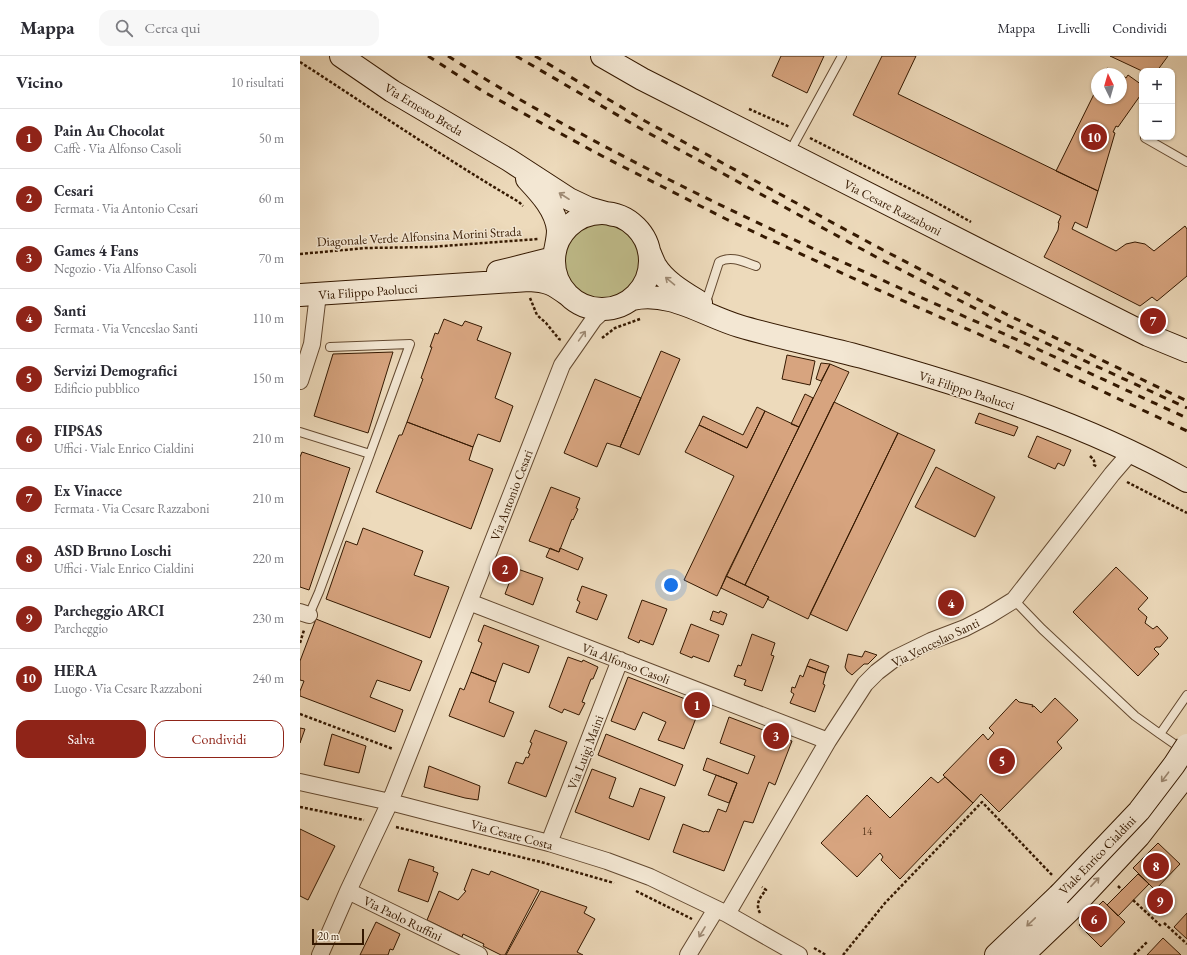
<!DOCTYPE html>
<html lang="it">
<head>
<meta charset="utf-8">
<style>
	:root { --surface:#fff; --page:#f7f7f7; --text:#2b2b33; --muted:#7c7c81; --line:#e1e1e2; --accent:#8f2418 }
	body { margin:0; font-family:"EB Garamond",serif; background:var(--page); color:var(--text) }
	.controls { position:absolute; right:12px; top:12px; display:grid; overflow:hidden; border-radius:8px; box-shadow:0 1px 3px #0004 }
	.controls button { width:36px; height:36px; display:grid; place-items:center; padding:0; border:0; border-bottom:1px solid var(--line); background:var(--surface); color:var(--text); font:20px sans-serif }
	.compass { position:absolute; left:791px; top:12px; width:36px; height:36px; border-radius:50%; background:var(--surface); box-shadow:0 1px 3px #0004; rotate:355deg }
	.scale { position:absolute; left:12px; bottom:10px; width:52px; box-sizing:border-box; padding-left:4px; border:2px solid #351901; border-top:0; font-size:11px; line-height:14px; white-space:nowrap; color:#351901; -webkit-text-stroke:3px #f3e7d3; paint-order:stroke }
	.you { position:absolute; left:371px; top:529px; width:14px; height:14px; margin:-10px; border:3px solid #fff; border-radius:50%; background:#1a73e8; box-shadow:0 0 0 6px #1a73e833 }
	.badge { display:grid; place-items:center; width:26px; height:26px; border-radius:50%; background:var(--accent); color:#fff; font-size:13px; font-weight:700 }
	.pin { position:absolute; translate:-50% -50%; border:2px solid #fff; box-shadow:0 1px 4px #0006 }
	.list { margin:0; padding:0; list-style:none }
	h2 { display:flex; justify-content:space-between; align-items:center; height:52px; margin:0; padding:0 16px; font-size:17px }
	h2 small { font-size:13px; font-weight:400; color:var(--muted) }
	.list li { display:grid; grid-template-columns:26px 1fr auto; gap:12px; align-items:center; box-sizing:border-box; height:60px; padding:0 16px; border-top:1px solid var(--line) }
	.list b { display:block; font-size:15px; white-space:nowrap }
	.list p { margin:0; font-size:13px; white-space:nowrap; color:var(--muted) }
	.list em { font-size:13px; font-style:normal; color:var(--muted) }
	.actions { display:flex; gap:8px; padding:12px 16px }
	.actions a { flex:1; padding:9px 0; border:1px solid var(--accent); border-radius:12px; text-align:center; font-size:14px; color:var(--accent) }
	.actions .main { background:var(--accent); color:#fff }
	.icon { flex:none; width:22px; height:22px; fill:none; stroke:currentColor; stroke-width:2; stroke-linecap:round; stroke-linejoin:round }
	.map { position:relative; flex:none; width:887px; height:899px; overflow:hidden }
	header { display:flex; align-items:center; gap:24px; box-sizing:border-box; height:56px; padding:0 20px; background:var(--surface); border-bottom:1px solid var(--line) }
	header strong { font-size:19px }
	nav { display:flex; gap:22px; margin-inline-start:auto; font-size:14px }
	.search { width:280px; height:36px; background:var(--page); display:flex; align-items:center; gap:10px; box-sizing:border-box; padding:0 14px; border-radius:12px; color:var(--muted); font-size:15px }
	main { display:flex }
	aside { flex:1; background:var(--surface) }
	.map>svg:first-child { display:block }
</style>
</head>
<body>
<header>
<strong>Mappa</strong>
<div class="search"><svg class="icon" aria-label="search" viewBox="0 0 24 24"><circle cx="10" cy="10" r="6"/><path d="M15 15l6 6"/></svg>Cerca qui</div>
<nav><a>Mappa</a><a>Livelli</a><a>Condividi</a></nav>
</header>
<main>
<aside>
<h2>Vicino<small>10 risultati</small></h2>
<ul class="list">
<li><span class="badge">1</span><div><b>Pain Au Chocolat</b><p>Caffè · Via Alfonso Casoli</p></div><em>50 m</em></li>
<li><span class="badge">2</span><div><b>Cesari</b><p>Fermata · Via Antonio Cesari</p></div><em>60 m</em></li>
<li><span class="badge">3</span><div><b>Games 4 Fans</b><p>Negozio · Via Alfonso Casoli</p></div><em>70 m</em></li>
<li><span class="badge">4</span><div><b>Santi</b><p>Fermata · Via Venceslao Santi</p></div><em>110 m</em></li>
<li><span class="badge">5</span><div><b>Servizi Demografici</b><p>Edificio pubblico</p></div><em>150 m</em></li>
<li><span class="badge">6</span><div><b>FIPSAS</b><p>Uffici · Viale Enrico Cialdini</p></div><em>210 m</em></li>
<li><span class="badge">7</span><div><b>Ex Vinacce</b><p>Fermata · Via Cesare Razzaboni</p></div><em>210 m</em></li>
<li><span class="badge">8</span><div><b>ASD Bruno Loschi</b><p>Uffici · Viale Enrico Cialdini</p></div><em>220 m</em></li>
<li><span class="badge">9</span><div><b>Parcheggio ARCI</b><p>Parcheggio</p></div><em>230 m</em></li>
<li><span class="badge">10</span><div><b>HERA</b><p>Luogo · Via Cesare Razzaboni</p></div><em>240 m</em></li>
</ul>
<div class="actions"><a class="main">Salva</a><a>Condividi</a></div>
</aside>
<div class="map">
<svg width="887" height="899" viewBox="0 0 887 899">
	<rect width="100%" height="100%" fill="#eddabb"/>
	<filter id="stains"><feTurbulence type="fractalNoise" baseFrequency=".005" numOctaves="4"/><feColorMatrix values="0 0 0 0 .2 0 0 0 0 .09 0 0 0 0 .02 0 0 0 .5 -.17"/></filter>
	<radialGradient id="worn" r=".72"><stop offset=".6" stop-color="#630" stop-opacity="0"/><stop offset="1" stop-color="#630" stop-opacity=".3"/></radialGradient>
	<path fill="#c0bd8b" stroke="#7a6b46" d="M263 205a39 39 0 1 1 78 0a39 39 0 1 1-78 0Z"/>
	<path fill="#d7a47f" stroke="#351901" d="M481 0H524L507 37 472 20Z
		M582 0H616L598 38 798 135 787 172 775 166 772 173 816 195 826 188 835 186 845 188 854 195 885 170 887 173V220L857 245 852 241 840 250 744 201 758 174 759 167H758L761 160 553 59Z
		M810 0H868L857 15H842Z
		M807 12 818 18H804Z
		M821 19 826 22 828 19 842 29V37L818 71 816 70 813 76 815 77 798 135 756 115 797 32V42H821Z
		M144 263 162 270 165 265 182 271 177 284 211 297 195 342 213 350 200 386 178 378 173 391 107 366 123 323 121 322 132 291H130L135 277 138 278Z
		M361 295 380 303 339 399 320 391Z
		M93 296 68 377 14 360 33 298Z
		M487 299 515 305 510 329 482 323Z
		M521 307 530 308 521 325 516 323Z
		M530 308 549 316 445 529 426 520Z
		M295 323 341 342 320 391 307 387 297 411 264 397Z
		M505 338 513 342 499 371 491 368Z
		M534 346 598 377 508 563 467 543 469 541 445 529Z
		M457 351 465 355 447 392 399 369 403 360 443 379Z
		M465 355 499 371 417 540 384 524 434 420 385 396 399 369 447 392Z
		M679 357 718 371 714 380 675 367Z
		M107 366 173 391 169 404 193 413 171 473 76 436 99 379H102Z
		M598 377 635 394 547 575 510 558Z
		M737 380 771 394 764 410 758 407 755 413 728 401Z
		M2 396 50 412 9 534 0 531V401Z
		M636 411 695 441 675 481 615 451Z
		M251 431 280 442 276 452 278 453 273 464 272 463 259 496 229 485Z
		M63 472 123 495 114 519 149 531 130 582 26 543 46 485 57 489Z
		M250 492 259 496 260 492 283 502 278 514 246 501Z
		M212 511 243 522 233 549 205 538 211 522 209 520Z
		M816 511 848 542 838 553 847 561 845 567 853 573 857 570 868 582 860 591H856L854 593 859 598 838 620 773 556Z
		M426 520 469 541 463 552 421 532Z
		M282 530 307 539 297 564 276 556 280 546 277 544Z
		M342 544 367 553 353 589 340 584 339 587 328 582Z
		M413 555 419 557 420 555 427 558 423 569 410 564Z
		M16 563 122 605 110 635 77 624 70 641 103 654 95 676 0 640V635L4 625 0 624V605Z
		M391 568 419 579 409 606 393 600 392 602 380 597Z
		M184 569 239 590 229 617 203 607 196 626 171 616 182 587 178 585Z
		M452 578 475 587 471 599 474 600 462 635 444 629 446 624 434 620 438 609 441 610Z
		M565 595 577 599 568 608H564L552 619 547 615 545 611 548 598 562 601Z
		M268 601 282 606 283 604 298 611 293 623H291L282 646 285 647 279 659 264 653 262 657 249 651Z
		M510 603 529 610 526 617 507 610Z
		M507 610 526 617 523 628 525 629 515 656 490 647 494 638 491 636 492 631 495 632 500 619 503 621Z
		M171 616 196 626 189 646 214 656 204 681 149 660 160 632 164 634Z
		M328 621 401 649 384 693 358 684 366 666 343 656 335 674 311 665Z
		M755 642 778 664 757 686 762 692 699 756 681 738 673 747 643 719 683 678 688 684 694 677 689 672 716 643 719 646 733 649 732 651 734 650 741 657Z
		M429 661 492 685 475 729 469 726 453 767 444 765 424 815 373 796 383 768 404 776 405 775 409 776 418 753 426 756 437 727 403 714 407 702 448 718 455 700 420 687Z
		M0 672 5 673 0 687Z
		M235 674 267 686 246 741 208 727 216 706 223 708 226 701 228 702 230 698 228 697 232 687 230 686Z
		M32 678 66 690 59 717 24 709Z
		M306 678 383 709 375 730 298 699Z
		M129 710 180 730 178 744 165 742 124 731Z
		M292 713 316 722 309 742 333 751 340 732 365 741 349 784 275 756Z
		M416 719 437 727 429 747 408 739Z
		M631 721 638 727 645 721 673 747 600 823 581 804 583 801 580 797 557 821 521 787 567 739 590 762Z
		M0 773 35 790 8 844 0 840Z
		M858 787 880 808 855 834 833 812Z
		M109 803 134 811 133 815 138 817 128 846 98 835Z
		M172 813 189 819 191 815 239 834 205 899H201L183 890 184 888 163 878 162 881 127 864 139 835 158 844 166 835 164 834Z
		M838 818 849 828 818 860 807 849Z
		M241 835 287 851 284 857 295 863 277 896 283 899H206Z
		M803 845 825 866 801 891 779 869Z
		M887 857V883L874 871Z
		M76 866 100 878 93 894 90 893 88 899H60Z
		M863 882 881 899H847Z"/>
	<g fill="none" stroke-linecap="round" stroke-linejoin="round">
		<defs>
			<path id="lane" d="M845 82 887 106
				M489 97 542 0
				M405 249 419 206C431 199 444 206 456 210
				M0 376 70 398 110 288 30 291
				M714 544 742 573 835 660 860 678 887 639
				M9 559 19 536 70 398
				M860 678 883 694"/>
			<path id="street" d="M0 325 12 288 18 238
				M169 546 528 685
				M0 556 9 559
				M0 726 90 746 249 787 307 805 350 821 427 858 499 899
				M249 787 320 604
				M48 835 179 899
				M427 858 528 685 565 628 577 616 594 603 631 585 665 572 688 560 714 544 812 418 831 396
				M20 899 48 835 90 746 169 546 262 309 294 263 305 253
				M388 899 416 853"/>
			<path id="secondary" d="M41 0 92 35 209 104 269 143 288 152 313 159
				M302 0 342 23 681 195 848 279 887 295
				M227 123C241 138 256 154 258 174 258 180 257 185 256 190
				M254 205a48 48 0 1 1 96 0a48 48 0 1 1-96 0Z
				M349 195C351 200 353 205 355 209 365 226 385 237 401 247
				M198 216 254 202
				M0 239 229 224C248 225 253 228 268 239
				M332 243C369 234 405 260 439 270 479 282 521 290 562 301 673 332 787 368 887 425
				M696 899 759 839
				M723 899 769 855 839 780 887 718"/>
		</defs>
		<use href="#lane" stroke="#634930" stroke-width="10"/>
		<use href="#street" stroke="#634930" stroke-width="18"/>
		<use href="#secondary" stroke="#351901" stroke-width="24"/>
		<path stroke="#351901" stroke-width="2.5" stroke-dasharray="3 2" stroke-linecap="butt" d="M0 6C73 53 144 102 219 146L223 150
			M449 53 490 71
			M510 82 632 144 671 166
			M0 198 66 192 130 191 238 183
			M230 242 237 259 246 267 259 283 261 284
			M302 282 315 272 340 263
			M790 400C793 403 795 404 794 409L798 411
			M827 426 887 457
			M0 587 4 574
			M0 658 93 693
			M0 751 64 764
			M96 771 241 806 314 827
			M818 830 822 834
			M336 835 392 863
			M833 844 861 870
			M460 857C455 848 460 841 466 834L462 831
			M864 867 887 888
			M514 892 526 899
			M543 899 585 847 682 746 752 819
			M834 899 847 886"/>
		<use href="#lane" stroke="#f3e7d3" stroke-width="8"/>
		<use href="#street" stroke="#f3e7d3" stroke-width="16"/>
		<use href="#secondary" stroke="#f3e7d3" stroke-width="22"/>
		<path stroke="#351901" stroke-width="3" stroke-dasharray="7 7" stroke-linecap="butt" d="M128 0 184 36 304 101 426 163 574 232 717 295 887 375
			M148 0C284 86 431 156 578 222 625 244 674 264 722 286 777 311 832 337 887 362
			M216 0 343 74 578 202 707 269 887 352
			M235 0 345 65 583 194 710 260 887 345"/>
		<defs>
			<path id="secondary-bridge" d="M759 839 839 755 874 709 887 689"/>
		</defs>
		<use href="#secondary-bridge" stroke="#351901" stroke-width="24" stroke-linecap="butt"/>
		<use href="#secondary-bridge" stroke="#f3e7d3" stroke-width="22"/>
	</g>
	<defs><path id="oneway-shaft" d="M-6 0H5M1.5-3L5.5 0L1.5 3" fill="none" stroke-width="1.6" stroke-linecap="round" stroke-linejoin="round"/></defs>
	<g stroke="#9e8a74">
		<use href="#oneway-shaft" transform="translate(264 140) rotate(-147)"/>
		<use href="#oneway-shaft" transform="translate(370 225) rotate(-140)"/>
		<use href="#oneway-shaft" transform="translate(282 280) rotate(-55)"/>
		<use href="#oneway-shaft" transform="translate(865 721) rotate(127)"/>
		<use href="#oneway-shaft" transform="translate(795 826) rotate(-47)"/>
		<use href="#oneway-shaft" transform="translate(731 866) rotate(136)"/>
		<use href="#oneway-shaft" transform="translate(402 876) rotate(121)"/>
	</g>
	<g text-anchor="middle" stroke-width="3" stroke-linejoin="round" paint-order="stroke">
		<g font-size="11" fill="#5e3c20">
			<text x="567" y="779">14</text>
		</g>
		<g font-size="13" fill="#351901" stroke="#f3e7d3">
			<text transform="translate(124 53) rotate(31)" y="5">Via Ernesto Breda</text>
			<text transform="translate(593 151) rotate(27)" y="5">Via Cesare Razzaboni</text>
			<text transform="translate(119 180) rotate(-3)" y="5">Diagonale Verde Alfonsina Morini Strada</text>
			<text transform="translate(68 235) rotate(-4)" y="5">Via Filippo Paolucci</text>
			<text transform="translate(667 334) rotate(18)" y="5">Via Filippo Paolucci</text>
			<text transform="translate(211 439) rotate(-69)" y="5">Via Antonio Cesari</text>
			<text transform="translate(635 586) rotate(-26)" y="5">Via Venceslao Santi</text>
			<text transform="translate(326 607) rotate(21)" y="5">Via Alfonso Casoli</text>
			<text transform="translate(285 696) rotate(-69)" y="5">Via Luigi Maini</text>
			<text transform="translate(212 778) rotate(15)" y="5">Via Cesare Costa</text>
			<text transform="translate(797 799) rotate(-46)" y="5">Viale Enrico Cialdini</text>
			<text transform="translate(103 862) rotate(26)" y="5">Via Paolo Ruffini</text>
		</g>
	</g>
	<rect width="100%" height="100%" filter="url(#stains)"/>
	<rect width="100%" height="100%" fill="url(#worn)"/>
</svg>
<div class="controls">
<button>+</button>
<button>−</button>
</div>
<svg class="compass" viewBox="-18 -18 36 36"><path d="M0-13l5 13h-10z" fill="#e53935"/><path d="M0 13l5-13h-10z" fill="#7c7c81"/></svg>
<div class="scale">20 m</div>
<div class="you"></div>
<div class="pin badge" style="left:397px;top:649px">1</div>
<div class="pin badge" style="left:205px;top:513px">2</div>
<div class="pin badge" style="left:476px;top:680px">3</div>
<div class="pin badge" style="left:651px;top:547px">4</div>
<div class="pin badge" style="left:702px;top:705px">5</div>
<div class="pin badge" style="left:794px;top:863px">6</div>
<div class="pin badge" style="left:853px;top:265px">7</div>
<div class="pin badge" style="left:856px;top:810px">8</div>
<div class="pin badge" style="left:860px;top:845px">9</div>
<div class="pin badge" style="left:794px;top:81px">10</div>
</div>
</main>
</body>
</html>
